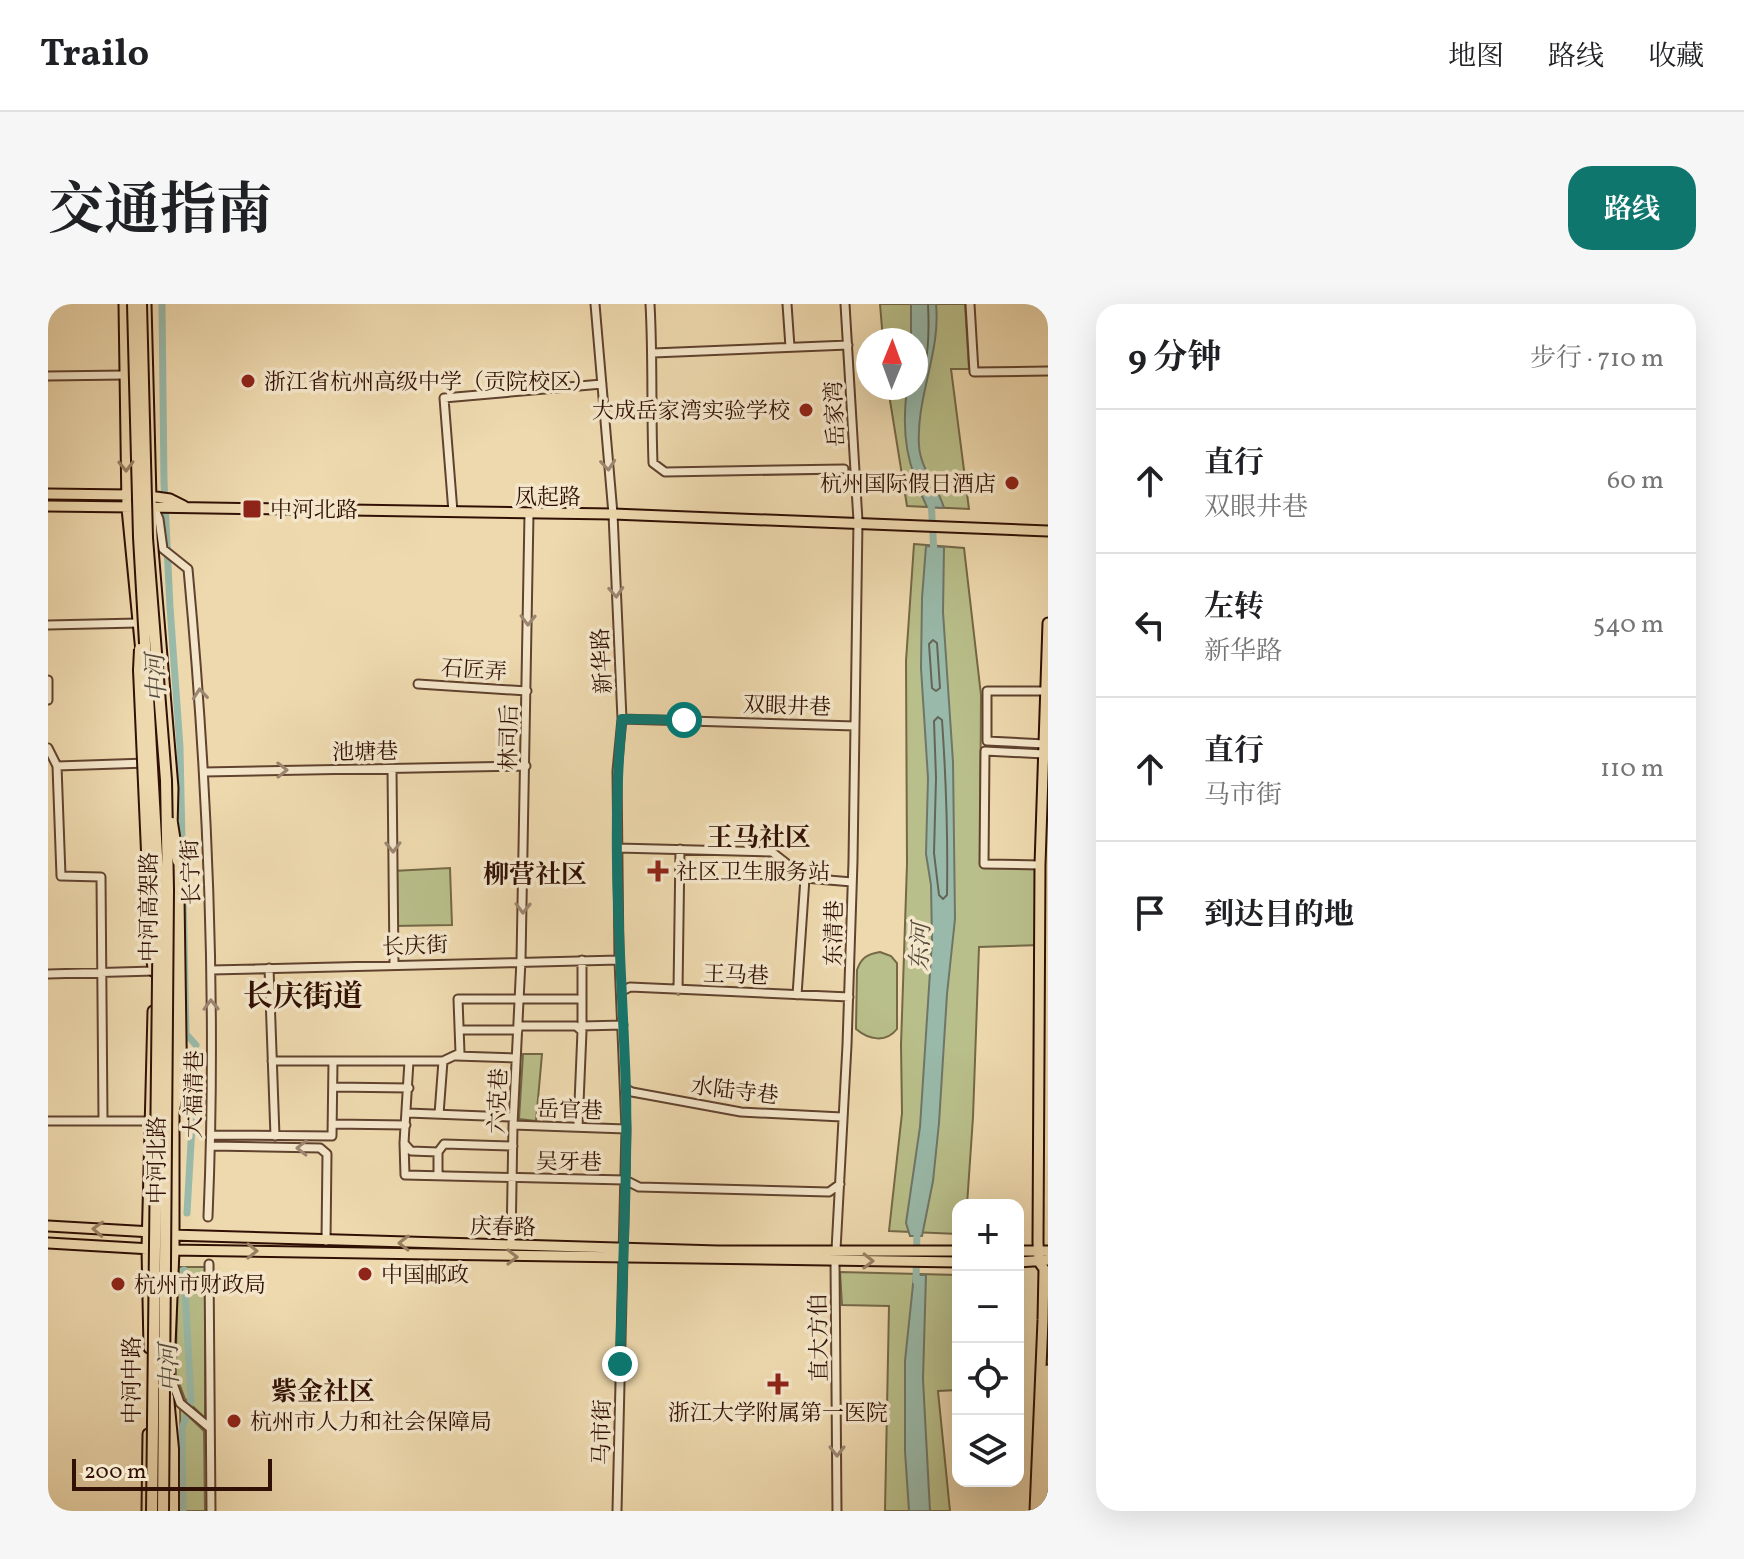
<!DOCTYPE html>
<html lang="zh">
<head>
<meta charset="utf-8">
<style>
	:root { --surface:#fff; --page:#f6f6f6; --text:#202124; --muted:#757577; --line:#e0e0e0; --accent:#0f766e }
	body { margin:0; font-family:Vollkorn,"Noto Serif SC",serif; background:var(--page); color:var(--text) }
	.controls { position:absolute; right:24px; bottom:24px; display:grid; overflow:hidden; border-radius:16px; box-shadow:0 8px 32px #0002 }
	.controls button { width:72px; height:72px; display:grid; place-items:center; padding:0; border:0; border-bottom:2px solid var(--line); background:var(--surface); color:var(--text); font:40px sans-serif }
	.compass { position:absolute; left:808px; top:24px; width:72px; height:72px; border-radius:50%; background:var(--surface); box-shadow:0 8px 32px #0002; rotate:1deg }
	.scale { position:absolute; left:24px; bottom:20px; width:200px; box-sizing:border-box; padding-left:8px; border:4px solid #301004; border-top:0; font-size:22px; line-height:28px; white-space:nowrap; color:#301004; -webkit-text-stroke:6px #f4e6ca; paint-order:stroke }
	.stop { position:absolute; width:24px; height:24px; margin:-18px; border:6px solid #0f766e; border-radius:50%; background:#fff }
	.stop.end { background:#0f766e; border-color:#fff; box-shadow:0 2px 8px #0008 }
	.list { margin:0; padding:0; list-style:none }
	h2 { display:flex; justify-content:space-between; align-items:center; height:104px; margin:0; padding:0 32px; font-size:34px }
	h2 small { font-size:26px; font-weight:400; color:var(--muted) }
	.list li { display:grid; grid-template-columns:52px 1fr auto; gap:24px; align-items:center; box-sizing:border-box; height:144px; padding:0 32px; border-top:2px solid var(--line) }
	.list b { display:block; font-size:30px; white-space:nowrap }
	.list p { margin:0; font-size:26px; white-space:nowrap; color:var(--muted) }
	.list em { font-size:26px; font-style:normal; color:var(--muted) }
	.icon { flex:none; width:44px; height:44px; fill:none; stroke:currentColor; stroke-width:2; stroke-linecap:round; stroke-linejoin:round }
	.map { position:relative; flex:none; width:1000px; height:1207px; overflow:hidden; border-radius:24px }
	header { display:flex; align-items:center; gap:48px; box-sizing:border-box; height:112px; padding:0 40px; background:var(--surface); border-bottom:2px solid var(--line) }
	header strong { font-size:38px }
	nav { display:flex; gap:44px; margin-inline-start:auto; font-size:28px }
	.intro { display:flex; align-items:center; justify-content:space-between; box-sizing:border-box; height:192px; padding:0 48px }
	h1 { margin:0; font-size:56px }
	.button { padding:20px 36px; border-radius:24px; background:var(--accent); color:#fff; font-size:28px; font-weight:700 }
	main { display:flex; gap:48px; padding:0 48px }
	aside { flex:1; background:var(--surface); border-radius:24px; box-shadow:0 8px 32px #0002 }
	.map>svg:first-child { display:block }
</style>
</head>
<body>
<header>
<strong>Trailo</strong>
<nav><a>地图</a><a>路线</a><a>收藏</a></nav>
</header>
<div class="intro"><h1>交通指南</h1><a class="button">路线</a></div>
<main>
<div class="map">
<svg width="1000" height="1207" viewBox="0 0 1000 1207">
	<rect width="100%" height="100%" fill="#eed9ae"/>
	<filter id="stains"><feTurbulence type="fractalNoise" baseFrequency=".0025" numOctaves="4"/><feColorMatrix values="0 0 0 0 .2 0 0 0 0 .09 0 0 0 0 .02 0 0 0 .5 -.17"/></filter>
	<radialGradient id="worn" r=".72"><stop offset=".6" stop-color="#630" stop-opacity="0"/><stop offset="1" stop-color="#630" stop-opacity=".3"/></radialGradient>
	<path fill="#b9bf8a" stroke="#746847" stroke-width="2" d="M832 0H917L921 65H903L921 205 859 202 840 84H868V36H835Z
		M866 240 916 244 933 391 932 559 992 561 993 641 931 643 925 813 919 901H910V930L841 927 854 809 853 741 859 560 858 357Z
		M402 564 404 621 345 622V567Z
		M832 648 843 652 849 659V725C838 739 821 736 808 725L809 666C813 654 819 650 832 648Z
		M475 750H494L488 817 471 815Z
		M129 963H157V1114L137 1095 128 1071Z
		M792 968 910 971V1086L890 1087 902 1207H837L841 1002 794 1001Z
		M132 1104 156 1127 157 1207H134Z"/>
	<path fill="#99baaa" stroke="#6f7668" stroke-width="2" d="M863 0H888C893 48 868 93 871 141 872 165 890 182 896 204L879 203C859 161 853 131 859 84H868V36H863Z
		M878 242 896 243 895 308 905 458 907 615 899 690 891 819 885 877 874 932H862L858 919 872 823 884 637 883 581 878 550 880 474 873 364 874 294Z
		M866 971H878L875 1075 882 1207H861L857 1147V1057Z"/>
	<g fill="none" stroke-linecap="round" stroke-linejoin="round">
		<path stroke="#646557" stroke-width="2" d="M868 81C882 66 881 21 880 0
			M885 336 889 339 892 384 888 387 884 384 881 340Z
			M890 413 894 416C898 474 900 533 899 591L895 595 891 591 886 549 888 474 886 417Z"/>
		<path stroke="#99baaa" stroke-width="7" d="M114 0 116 178 122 303 132 443 138 730 148 741
			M883 195 886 250
			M139 909 148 751
			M868 977 869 925
			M135 1207 134 1125 143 1096 136 966"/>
		<defs>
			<path id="minor" d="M547 0 565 210 574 415 569 467 571 656 578 825 569 1207
				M602 0C605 53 603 106 605 159L617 168 796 165
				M739 0 742 43
				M922 0 926 68 1000 67
				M605 49 800 41
				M0 72 77 71
				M106 203 111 215 115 245 140 265C160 480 169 697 160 913
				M405 208 396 94 554 80
				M0 321 90 319
				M0 376V396
				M370 380 479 387
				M574 415 807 422
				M997 440 939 437V387H997
				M0 444 9 462
				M344 465 346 660
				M156 468 478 462
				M570 544 724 548 757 574 804 578
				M992 561 936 560 937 447 996 450
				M534 656V722L575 721
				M221 664 227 832
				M163 666 571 656
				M0 670 106 667
				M630 686 632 545
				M574 687 582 683 801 693
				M749 691 757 574
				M470 722H528L534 727 530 823
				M411 726H470
				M408 752 468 754
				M224 757H395
				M361 757 356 839 363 847 390 848
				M285 783 361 784
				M578 785 584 788 693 808 794 813
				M360 809 465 813
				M391 810 395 757 412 749 410 695H529
				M55 815 53 573 13 572 9 462 99 459
				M0 817H102
				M285 820 358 821
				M465 821 578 825
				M163 831 284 832 285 757
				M356 839 357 871 577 876 591 883 781 888 792 880
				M163 842 272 844 279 850 278 937
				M390 871V848L396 840 465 842
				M463 939 465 821 473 656 481 210
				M788 946 799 741 805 557 810 217 797 0
				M787 957 789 1207
				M161 960 163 1207
				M123 1074 132 1099 162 1124"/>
			<path id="major" d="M76 0 79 204 93 348
				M98 0 104 233 125 484 124 524
				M0 190 82 191
				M101 192 122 195 136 202
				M0 202 85 203
				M99 203 565 210 1000 227
				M0 922 104 928
				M123 931 670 947H910
				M0 939 103 945
				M122 946 910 958
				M970 947H1000
				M970 958 1000 956
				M101 1044 99 945 105 707
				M120 1088 126 946V806L123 792 127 667 124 543
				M99 1207 100 1130
				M987 1207 995 1016 996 965 991 958 990 938 992 561 1000 319
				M995 1207 1000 1066"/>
			<path id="highway" d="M102 615V641L106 667
				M126 806 133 769 130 557
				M120 1093 125 1145V1207"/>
		</defs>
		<use href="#minor" stroke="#60422e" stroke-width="11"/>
		<use href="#major" stroke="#301004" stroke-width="13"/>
		<use href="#highway" stroke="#301004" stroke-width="14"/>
		<use href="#minor" stroke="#f4e6ca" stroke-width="7"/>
		<use href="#major" stroke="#eed9ae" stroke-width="9"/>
		<use href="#highway" stroke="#eed9ae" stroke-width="10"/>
		<defs>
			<path id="highway-bridge" d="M85 0 91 233 111 587 104 1207
				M93 0 99 234 118 476 120 586 115 1207
				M92 345 91 366 102 615
				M124 519 130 557"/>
		</defs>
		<use href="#highway-bridge" stroke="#301004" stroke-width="14" stroke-linecap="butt"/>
		<use href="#highway-bridge" stroke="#eed9ae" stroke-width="10"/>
	</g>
	<defs><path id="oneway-chevron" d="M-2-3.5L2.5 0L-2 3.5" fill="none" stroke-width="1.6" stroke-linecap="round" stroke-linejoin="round" transform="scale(2)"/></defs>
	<g stroke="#9c8671">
		<use href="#oneway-chevron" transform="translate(560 161) rotate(85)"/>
		<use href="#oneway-chevron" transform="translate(568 288) rotate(87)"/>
		<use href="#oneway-chevron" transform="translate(480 316) rotate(91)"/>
		<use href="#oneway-chevron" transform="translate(152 390) rotate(-95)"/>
		<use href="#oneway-chevron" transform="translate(234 466) rotate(-1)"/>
		<use href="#oneway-chevron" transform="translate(345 543) rotate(89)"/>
		<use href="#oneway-chevron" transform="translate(475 604) rotate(91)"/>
		<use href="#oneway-chevron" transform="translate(163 701) rotate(-91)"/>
		<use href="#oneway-chevron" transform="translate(254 844) rotate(-179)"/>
		<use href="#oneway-chevron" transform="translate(789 1147) rotate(90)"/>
	</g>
	<g stroke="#987f62">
		<use href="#oneway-chevron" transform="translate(78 162) rotate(89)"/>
		<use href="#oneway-chevron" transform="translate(50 925) rotate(-177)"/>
		<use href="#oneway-chevron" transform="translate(356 939) rotate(-179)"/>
		<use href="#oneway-chevron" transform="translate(204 947) rotate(1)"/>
		<use href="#oneway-chevron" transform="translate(464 953)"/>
		<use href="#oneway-chevron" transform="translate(820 957) rotate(1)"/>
	</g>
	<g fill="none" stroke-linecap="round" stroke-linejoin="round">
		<path stroke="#0f766e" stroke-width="10" d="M572 1060C574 969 580 877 578 786 574 663 562 538 574 415L636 416"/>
	</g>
	<g fill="#8f2418" stroke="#f4e6ca" stroke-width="3">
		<circle cx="200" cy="77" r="8"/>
		<circle cx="758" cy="106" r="8"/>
		<circle cx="964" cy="179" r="8"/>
		<rect x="194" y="195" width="20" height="20" rx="4"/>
		<path d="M606 555h8v8h8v8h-8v8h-8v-8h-8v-8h8z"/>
		<circle cx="317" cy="970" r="8"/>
		<circle cx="70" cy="980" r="8"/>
		<path d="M726 1068h8v8h8v8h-8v8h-8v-8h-8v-8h8z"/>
		<circle cx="186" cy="1117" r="8"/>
	</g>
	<g text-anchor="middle" stroke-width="7" stroke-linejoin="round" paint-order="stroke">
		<g font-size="22" fill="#301004" stroke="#f4e6ca" text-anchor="start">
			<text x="216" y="85">浙江省杭州高级中学（贡院校区）</text>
			<text x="742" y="114" text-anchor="end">大成岳家湾实验学校</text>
			<text x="948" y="187" text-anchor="end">杭州国际假日酒店</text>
			<text x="222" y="213">中河北路</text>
			<text x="628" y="575">社区卫生服务站</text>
			<text x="333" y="978">中国邮政</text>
			<text x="86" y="988">杭州市财政局</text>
			<text x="730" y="1116" text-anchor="middle">浙江大学附属第一医院</text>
			<text x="202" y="1125">杭州市人力和社会保障局</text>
		</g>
		<g font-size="22" fill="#301004" stroke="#f4e6ca">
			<text transform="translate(786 110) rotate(-93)" y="8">岳家湾</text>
			<text x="500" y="200">凤起路</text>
			<text transform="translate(553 357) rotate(-93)" y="8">新华路</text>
			<text transform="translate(426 365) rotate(4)" y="8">石匠弄</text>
			<text transform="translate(739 401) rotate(2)" y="8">双眼井巷</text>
			<text transform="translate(460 433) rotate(-89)" y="8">林司后</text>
			<text transform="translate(317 447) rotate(-1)" y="8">池塘巷</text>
			<text transform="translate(142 568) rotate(-92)" y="8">长宁街</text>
			<text transform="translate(100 603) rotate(-90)" y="8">中河高架路</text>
			<text transform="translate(785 629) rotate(-89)" y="8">东清巷</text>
			<text transform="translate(367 641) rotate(-2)" y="8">长庆街</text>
			<text transform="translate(688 670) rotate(2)" y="8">王马巷</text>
			<text transform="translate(687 786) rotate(7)" y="8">水陆寺巷</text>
			<text transform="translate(145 790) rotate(-89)" y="8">大福清巷</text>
			<text transform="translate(449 797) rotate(-88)" y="8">六克巷</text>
			<text transform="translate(522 805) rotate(2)" y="8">岳官巷</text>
			<text transform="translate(108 856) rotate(-90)" y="8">中河北路</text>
			<text transform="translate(521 857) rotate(1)" y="8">吴牙巷</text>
			<text transform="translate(455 922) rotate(1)" y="8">庆春路</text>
			<text transform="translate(770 1034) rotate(-91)" y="8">直大方伯</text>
			<text transform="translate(83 1076) rotate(-90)" y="8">中河中路</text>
			<text transform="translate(553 1128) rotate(-89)" y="8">马市街</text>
		</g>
		<g font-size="24" font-style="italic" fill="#554c3e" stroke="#f4e6ca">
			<text transform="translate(108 374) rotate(-93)" y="8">中河</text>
			<text transform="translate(872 643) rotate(-87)" y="8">东河</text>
			<text transform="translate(121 1064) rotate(-92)" y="8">中河</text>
		</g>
		<g font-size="26" font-weight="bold" fill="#301004" stroke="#f4e6ca">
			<text x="711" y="542">王马社区</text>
			<text x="487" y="579">柳营社区</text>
			<text x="275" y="1096">紫金社区</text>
		</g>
		<g font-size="30" font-weight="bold" fill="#301004" stroke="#f4e6ca">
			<text x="255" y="702">长庆街道</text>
		</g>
	</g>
	<rect width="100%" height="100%" filter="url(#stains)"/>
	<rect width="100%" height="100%" fill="url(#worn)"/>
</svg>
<div class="controls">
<button>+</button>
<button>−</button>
<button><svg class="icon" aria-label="locate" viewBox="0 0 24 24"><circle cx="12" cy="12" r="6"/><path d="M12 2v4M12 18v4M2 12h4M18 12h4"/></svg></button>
<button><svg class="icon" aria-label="layers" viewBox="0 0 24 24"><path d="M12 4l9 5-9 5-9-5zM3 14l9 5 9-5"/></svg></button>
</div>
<svg class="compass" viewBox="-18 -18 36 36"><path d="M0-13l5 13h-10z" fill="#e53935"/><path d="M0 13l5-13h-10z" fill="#757577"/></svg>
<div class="scale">200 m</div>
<div class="stop" style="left:636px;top:416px"></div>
<div class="stop end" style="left:572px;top:1060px"></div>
</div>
<aside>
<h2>9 分钟<small>步行 · 710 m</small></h2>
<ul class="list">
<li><svg class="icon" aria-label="ahead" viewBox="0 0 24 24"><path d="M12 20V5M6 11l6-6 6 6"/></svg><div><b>直行</b><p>双眼井巷</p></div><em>60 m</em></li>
<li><svg class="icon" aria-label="left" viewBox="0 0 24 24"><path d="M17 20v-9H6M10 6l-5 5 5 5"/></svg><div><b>左转</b><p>新华路</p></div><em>540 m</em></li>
<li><svg class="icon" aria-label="ahead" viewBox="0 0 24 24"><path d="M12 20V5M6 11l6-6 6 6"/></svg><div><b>直行</b><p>马市街</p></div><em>110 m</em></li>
<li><svg class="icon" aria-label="arrive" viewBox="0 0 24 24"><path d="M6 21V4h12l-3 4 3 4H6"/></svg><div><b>到达目的地</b></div></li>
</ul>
</aside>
</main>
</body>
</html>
